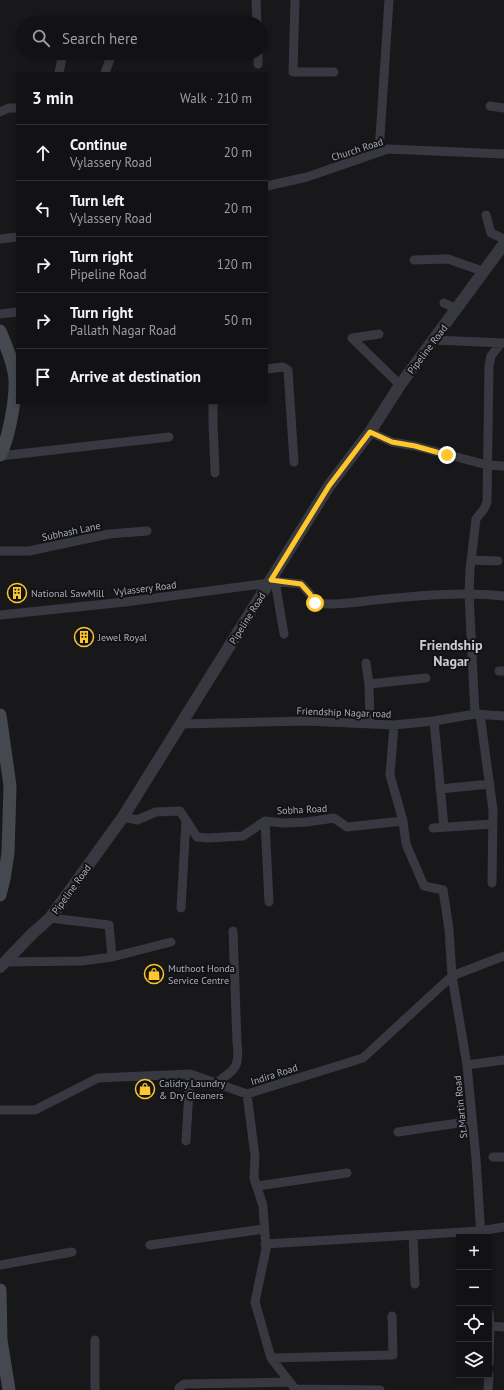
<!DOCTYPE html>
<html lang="en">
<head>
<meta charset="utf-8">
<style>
	:root { --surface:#121214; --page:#1b1b1d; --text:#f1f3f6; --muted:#9c9ea0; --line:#313234 }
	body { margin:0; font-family:"PT Sans",sans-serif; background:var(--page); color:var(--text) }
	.controls { position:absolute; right:12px; bottom:12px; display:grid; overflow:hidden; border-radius:0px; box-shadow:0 2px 6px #0003 }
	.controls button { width:36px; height:36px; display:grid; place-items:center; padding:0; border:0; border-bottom:1px solid var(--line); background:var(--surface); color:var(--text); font:20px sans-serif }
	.stop { position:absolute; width:12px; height:12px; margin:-9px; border:3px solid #ffc72b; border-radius:50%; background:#fff }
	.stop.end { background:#ffc72b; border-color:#fff; box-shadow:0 1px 4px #0008 }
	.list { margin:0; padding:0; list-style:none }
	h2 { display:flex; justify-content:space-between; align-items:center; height:52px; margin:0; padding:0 16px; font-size:17px }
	h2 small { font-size:13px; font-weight:400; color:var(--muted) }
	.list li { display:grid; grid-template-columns:26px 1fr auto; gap:12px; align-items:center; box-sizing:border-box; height:56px; padding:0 16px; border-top:1px solid var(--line) }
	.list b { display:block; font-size:15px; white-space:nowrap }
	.list p { margin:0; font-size:13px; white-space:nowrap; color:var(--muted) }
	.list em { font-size:13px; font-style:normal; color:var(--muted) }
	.icon { flex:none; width:22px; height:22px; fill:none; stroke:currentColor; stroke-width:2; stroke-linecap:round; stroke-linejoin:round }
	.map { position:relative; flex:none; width:504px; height:1390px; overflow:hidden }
	.search { position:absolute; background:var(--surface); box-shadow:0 2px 6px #0003; left:16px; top:16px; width:252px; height:44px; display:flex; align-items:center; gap:10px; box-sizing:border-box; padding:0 14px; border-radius:22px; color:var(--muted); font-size:15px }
	.panel { position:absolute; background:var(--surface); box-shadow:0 2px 6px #0003; left:16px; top:72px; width:252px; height:332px; border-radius:0px }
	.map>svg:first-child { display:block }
</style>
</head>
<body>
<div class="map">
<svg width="504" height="1390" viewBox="0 0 504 1390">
	<rect width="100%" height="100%" fill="#18181a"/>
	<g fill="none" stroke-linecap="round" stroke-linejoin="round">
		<path stroke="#383940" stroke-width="9" d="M256 0 257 23
			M295 0 293 72H334
			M100 23H106
			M258 53V64
			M59 73 63 53
			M105 73 112 53
			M490 106 504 108
			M0 112 9 108H17
			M379 152 389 0
			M267 186 307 177 388 149 504 154
			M486 215 491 233 504 239
			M0 239 17 237
			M414 260 448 259 485 272
			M444 303 457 309
			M0 314 17 312
			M379 334 352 338 400 385
			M433 340 504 343
			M267 369 283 367 288 370 294 462
			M213 403V422L215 473
			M370 432 392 442 415 446 487 465 504 466
			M0 456 169 437
			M0 551H29L109 534 147 531
			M471 560 498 561
			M271 581 301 584 310 594 315 603C339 606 362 601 385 599 425 595 465 592 504 596
			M275 581 284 634
			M0 615 125 602 269 583
			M366 663 369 684 370 724
			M499 671H504
			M369 684 426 678
			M475 714 469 594 470 570 476 519 484 509 487 502 489 366 491 356 501 343
			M480 714 493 810 492 883
			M434 721 444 827
			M182 724 306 721 394 725 434 721 475 714 504 716
			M394 725 390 775 403 821 406 844 424 886 443 890 449 929 452 976 467 1065 476 1159 481 1237
			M440 789 490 784
			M123 817 137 820 156 812 180 811 197 837 208 838 243 836 265 821 283 823 307 822 334 818 347 827 403 821
			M265 821 269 902
			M433 828 493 824
			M181 908 186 821
			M50 918 109 925 112 957 171 942
			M7 962 82 961 112 957
			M467 1065 504 1060
			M216 1083C236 1069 240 1067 237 1042L233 931
			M247 1094 255 1156 254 1178 263 1206 266 1249 255 1302 271 1358 296 1390
			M0 1110H35L98 1078 190 1074 247 1094 363 1058 452 976 504 956
			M398 1132 472 1121
			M186 1141 190 1074
			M493 1157H504
			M257 1186 347 1173
			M413 1236 415 1284
			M265 1244 480 1231 504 1227
			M150 1245 264 1229
			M0 1265 72 1252
			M489 1313 490 1326 489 1363
			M490 1326 504 1327
			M95 1340V1390
			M271 1358 393 1355 392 1316
			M296 1389 380 1390
			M179 1390V1388L184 1384 290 1382
			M488 1390 489 1375"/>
		<path stroke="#383940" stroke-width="12" d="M0 967 33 933 50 918 123 817 329 486 370 432 400 385 504 244"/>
		<path stroke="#464850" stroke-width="13" d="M0 331C6 346 14 363 15 379 16 398 9 439 0 455
			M0 715 10 786 8 853 4 879 0 895
			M0 1290 1 1340 9 1390"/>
	</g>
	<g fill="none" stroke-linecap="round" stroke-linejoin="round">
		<path stroke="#ffc72b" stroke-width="5" d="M315 603 310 594 301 584 271 580 329 486 370 432 392 442 415 446 447 455"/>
	</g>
	<defs>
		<symbol id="building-ring" viewBox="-11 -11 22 22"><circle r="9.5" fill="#131315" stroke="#ffc72b" stroke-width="1.5"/><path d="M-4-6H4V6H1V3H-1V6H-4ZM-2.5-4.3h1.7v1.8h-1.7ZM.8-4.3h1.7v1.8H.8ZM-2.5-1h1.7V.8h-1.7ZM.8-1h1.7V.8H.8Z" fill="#ffc72b"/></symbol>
		<symbol id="shop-ring" viewBox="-11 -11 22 22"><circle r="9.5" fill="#131315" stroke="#ffc72b" stroke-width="1.5"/><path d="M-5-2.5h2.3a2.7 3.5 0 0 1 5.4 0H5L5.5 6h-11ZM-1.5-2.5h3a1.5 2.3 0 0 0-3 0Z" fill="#ffc72b"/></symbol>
	</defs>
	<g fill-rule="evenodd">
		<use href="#building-ring" x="6" y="582" width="22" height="22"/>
		<use href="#building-ring" x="73" y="626" width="22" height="22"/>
		<use href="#shop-ring" x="143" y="963" width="22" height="22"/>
		<use href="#shop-ring" x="134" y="1078" width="22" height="22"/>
	</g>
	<g text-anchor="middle" stroke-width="4" stroke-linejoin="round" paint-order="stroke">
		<g font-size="10" fill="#a9adbb" stroke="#131315">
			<text transform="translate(357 149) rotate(-18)" y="4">Church Road</text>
			<text transform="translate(427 349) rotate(-53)" y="4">Pipeline Road</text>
			<text transform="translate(71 531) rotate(-12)" y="4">Subhash Lane</text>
			<text transform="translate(145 588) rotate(-7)" y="4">Vylassery Road</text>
			<text transform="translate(247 618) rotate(-58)" y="4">Pipeline Road</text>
			<text transform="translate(344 712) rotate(2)" y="4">Friendship Nagar road</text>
			<text transform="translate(302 809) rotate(-3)" y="4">Sobha Road</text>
			<text transform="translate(71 889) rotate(-54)" y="4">Pipeline Road</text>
			<text transform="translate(274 1074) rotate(-18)" y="4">Indira Road</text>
			<text transform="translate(460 1107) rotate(-96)" y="4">St.Martin Road</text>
		</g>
		<g font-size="10" fill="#a9adbb" stroke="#131315" text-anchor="start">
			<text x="31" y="597">National SawMill</text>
			<text x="98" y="641">Jewel Royal</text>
			<text x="168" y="972">Muthoot Honda<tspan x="168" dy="12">Service Centre</tspan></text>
			<text x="159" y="1087">Calidry Laundry<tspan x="159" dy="12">&amp; Dry Cleaners</tspan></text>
		</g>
		<g font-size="14" font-weight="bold" fill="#cacdd7" stroke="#131315">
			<text x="451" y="650">Friendship<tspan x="451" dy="16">Nagar</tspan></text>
		</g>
	</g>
</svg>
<div class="controls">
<button>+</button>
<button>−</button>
<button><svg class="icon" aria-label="locate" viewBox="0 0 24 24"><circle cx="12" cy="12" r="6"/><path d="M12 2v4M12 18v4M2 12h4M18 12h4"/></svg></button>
<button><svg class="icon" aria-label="layers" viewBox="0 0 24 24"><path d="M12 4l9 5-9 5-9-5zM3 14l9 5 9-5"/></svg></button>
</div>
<div class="stop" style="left:315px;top:603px"></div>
<div class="stop end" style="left:447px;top:455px"></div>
<div class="search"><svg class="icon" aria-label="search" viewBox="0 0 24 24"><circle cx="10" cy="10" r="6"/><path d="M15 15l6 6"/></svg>Search here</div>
<section class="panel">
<h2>3 min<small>Walk · 210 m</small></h2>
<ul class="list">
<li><svg class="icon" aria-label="ahead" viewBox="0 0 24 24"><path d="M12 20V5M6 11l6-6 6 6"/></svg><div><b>Continue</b><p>Vylassery Road</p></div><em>20 m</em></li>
<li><svg class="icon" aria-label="left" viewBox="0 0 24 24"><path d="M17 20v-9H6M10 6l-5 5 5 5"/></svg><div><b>Turn left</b><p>Vylassery Road</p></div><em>20 m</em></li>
<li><svg class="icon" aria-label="right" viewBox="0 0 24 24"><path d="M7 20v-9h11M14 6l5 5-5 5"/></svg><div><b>Turn right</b><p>Pipeline Road</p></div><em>120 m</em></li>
<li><svg class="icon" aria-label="right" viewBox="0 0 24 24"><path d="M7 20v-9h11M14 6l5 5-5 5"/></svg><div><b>Turn right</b><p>Pallath Nagar Road</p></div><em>50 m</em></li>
<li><svg class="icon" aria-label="arrive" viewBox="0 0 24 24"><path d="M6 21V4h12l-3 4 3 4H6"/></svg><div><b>Arrive at destination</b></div></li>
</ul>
</section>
</div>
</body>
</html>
